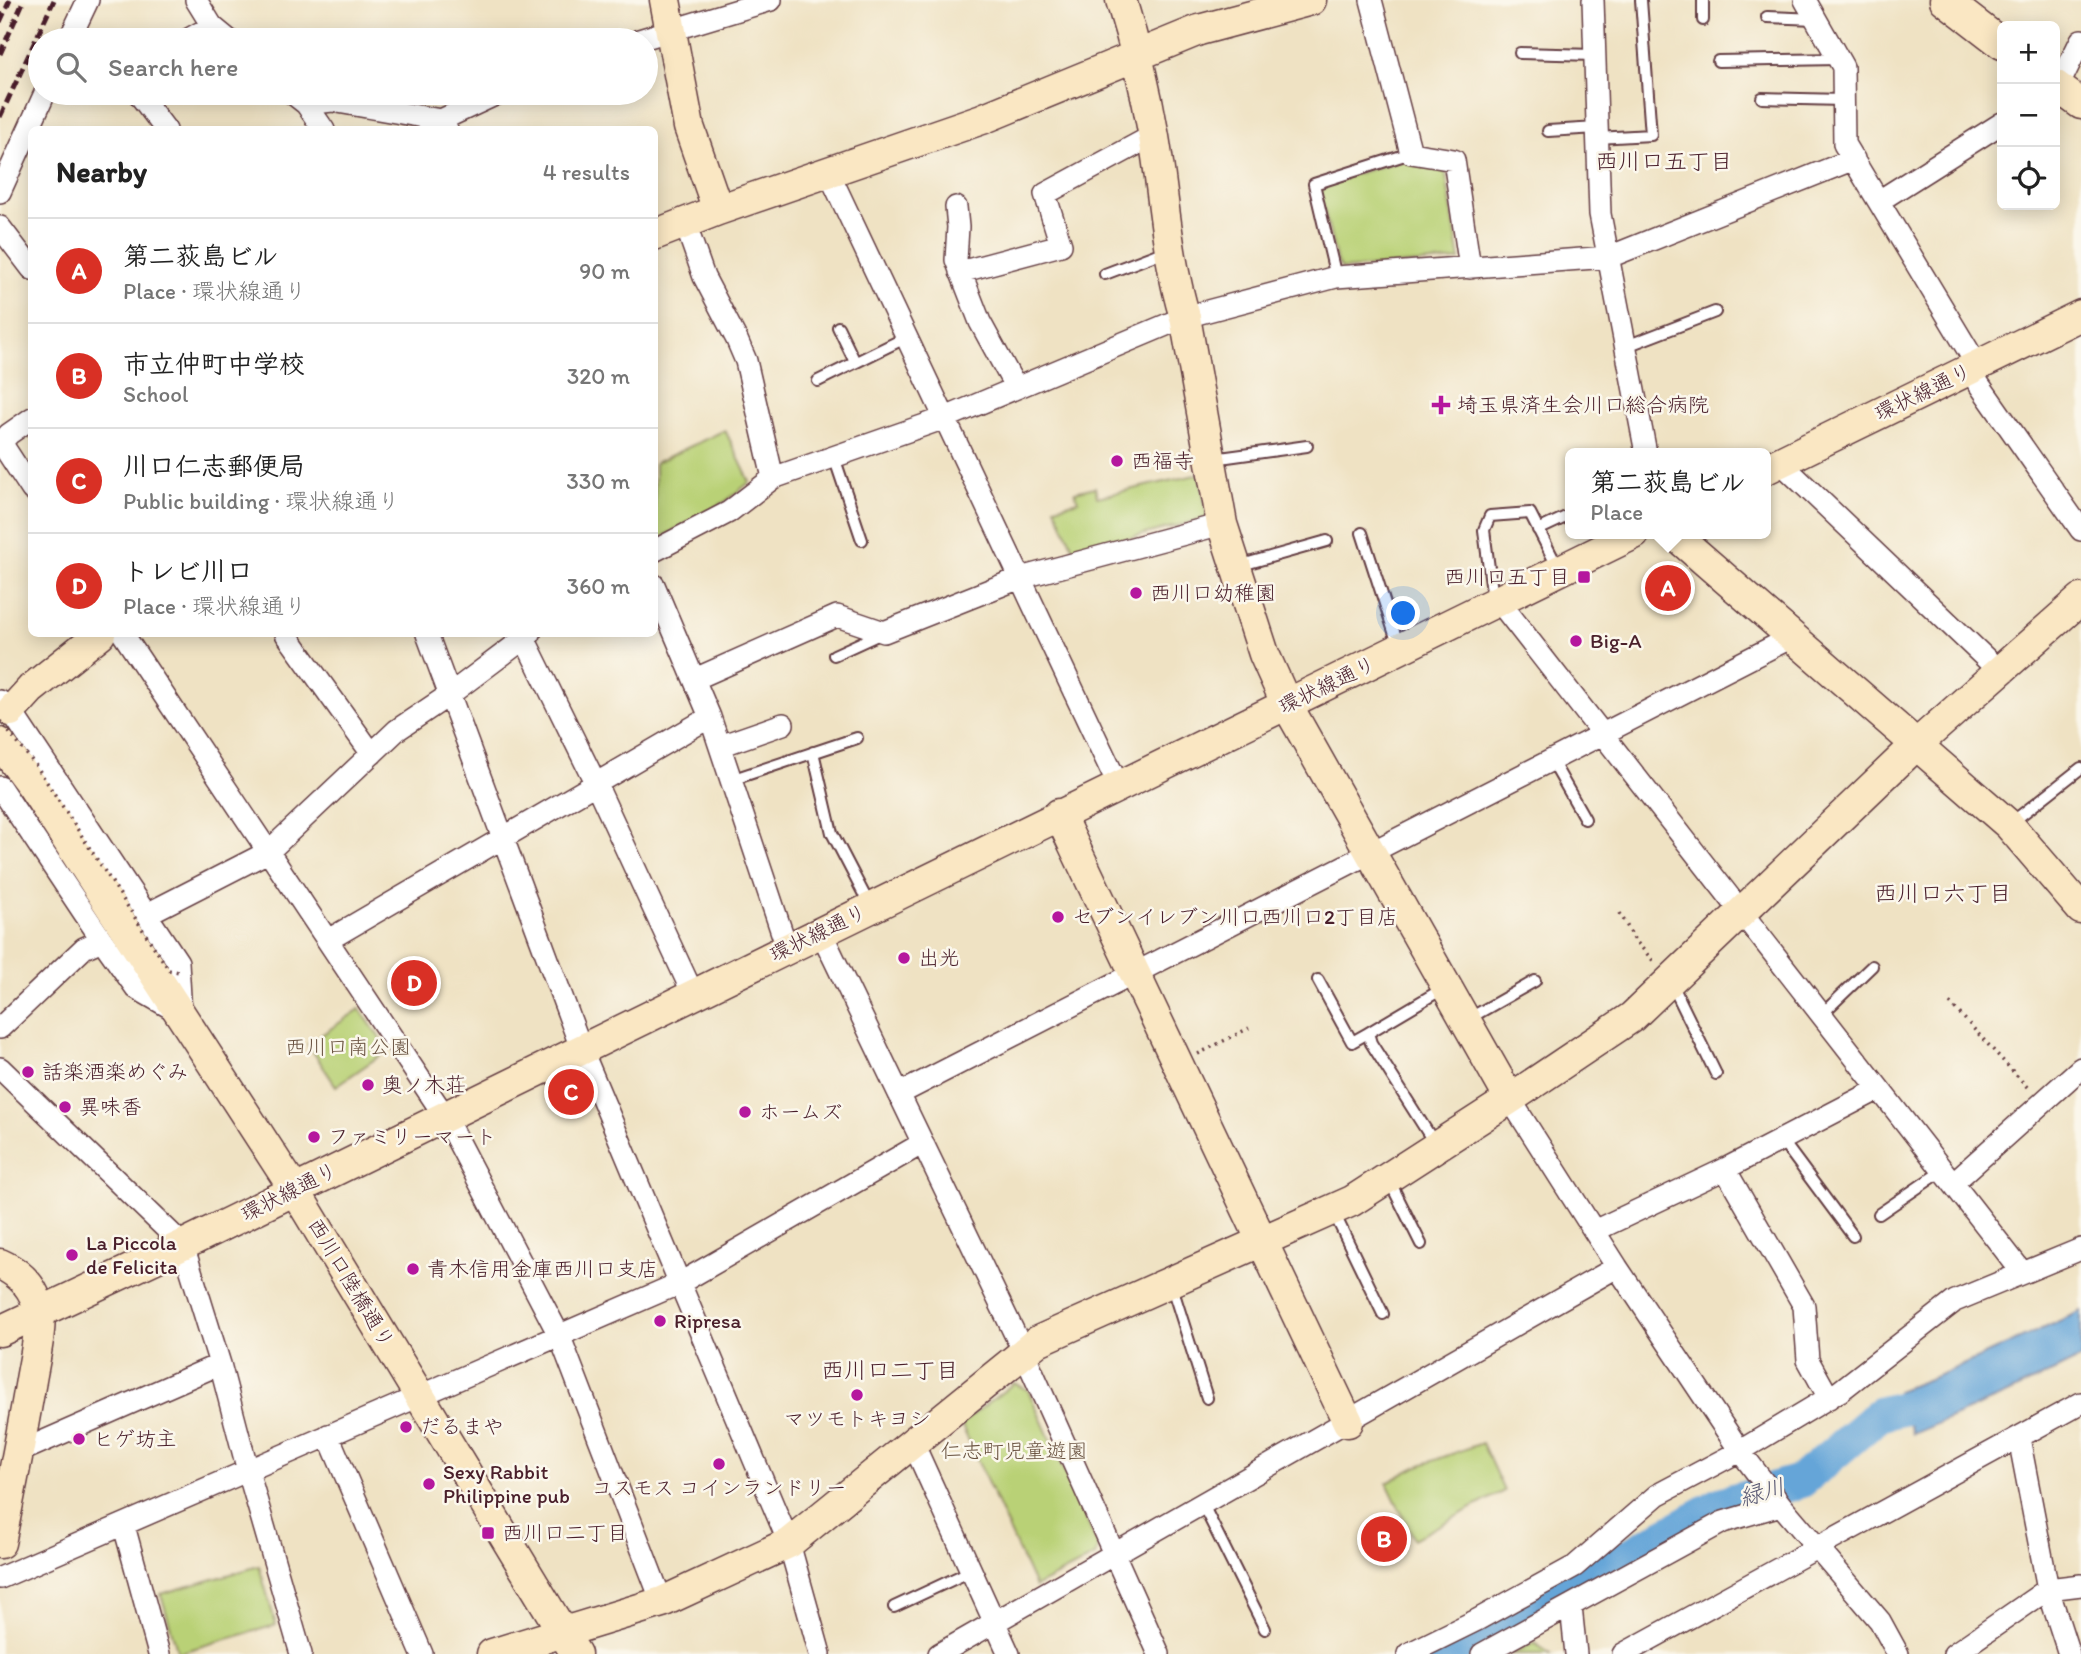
<!DOCTYPE html>
<html lang="en">
<head>
<meta charset="utf-8">
<style>
	:root { --surface:#fff; --page:#f6f6f6; --text:#222; --muted:#767676; --line:#e0e0e0; --accent:#d93025 }
	body { margin:0; font-family:Itim,"Klee One",sans-serif; background:var(--page); color:var(--text) }
	.controls { position:absolute; right:21px; top:21px; display:grid; overflow:hidden; border-radius:10px; box-shadow:0 4px 18px #0003 }
	.controls button { width:63px; height:63px; display:grid; place-items:center; padding:0; border:0; border-bottom:2px solid var(--line); background:var(--surface); color:var(--text); font:35px sans-serif }
	.you { position:absolute; left:1404px; top:614px; width:24px; height:24px; margin:-18px; border:5px solid #fff; border-radius:50%; background:#1a73e8; box-shadow:0 0 0 10px #1a73e833 }
	.badge { display:grid; place-items:center; width:46px; height:46px; border-radius:50%; background:var(--accent); color:#fff; font-size:23px; font-weight:700 }
	.pin { position:absolute; translate:-50% -50%; border:4px solid #fff; box-shadow:0 2px 7px #0006 }
	.popup { position:absolute; left:1565px; top:448px; width:206px; height:91px; box-sizing:border-box; display:grid; place-content:center; border-radius:10px; background:var(--surface); filter:drop-shadow(0 2px 5px #0005); font-size:23px; white-space:nowrap; color:var(--muted) }
	.popup b { font-size:26px; color:var(--text) }
	.popup::after { content:''; position:absolute; left:50%; top:100%; margin-left:-14px; border:14px solid transparent; border-top-color:var(--surface) }
	.list { margin:0; padding:0; list-style:none }
	h2 { display:flex; justify-content:space-between; align-items:center; height:91px; margin:0; padding:0 28px; font-size:30px }
	h2 small { font-size:23px; font-weight:400; color:var(--muted) }
	.list li { display:grid; grid-template-columns:46px 1fr auto; gap:21px; align-items:center; box-sizing:border-box; height:105px; padding:0 28px; border-top:2px solid var(--line) }
	.list b { display:block; font-size:26px; white-space:nowrap }
	.list p { margin:0; font-size:23px; white-space:nowrap; color:var(--muted) }
	.list em { font-size:23px; font-style:normal; color:var(--muted) }
	.icon { flex:none; width:38px; height:38px; fill:none; stroke:currentColor; stroke-width:2; stroke-linecap:round; stroke-linejoin:round }
	.map { position:relative; flex:none; width:2081px; height:1654px; overflow:hidden }
	.search { position:absolute; background:var(--surface); box-shadow:0 4px 18px #0003; left:28px; top:28px; width:630px; height:77px; display:flex; align-items:center; gap:18px; box-sizing:border-box; padding:0 24px; border-radius:38px; color:var(--muted); font-size:26px }
	.panel { position:absolute; background:var(--surface); box-shadow:0 4px 18px #0003; left:28px; top:126px; width:630px; height:511px; border-radius:10px }
	.map>svg:first-child { display:block }
</style>
</head>
<body>
<div class="map">
<svg width="2081" height="1654" viewBox="0 0 2081 1654">
	<rect width="100%" height="100%" fill="#fbf7ec"/>
	<filter id="ink" filterUnits="userSpaceOnUse"><feTurbulence type="fractalNoise" baseFrequency=".0143" numOctaves="2"/><feDisplacementMap in="SourceGraphic" scale="14" xChannelSelector="R" yChannelSelector="G"/><feConvolveMatrix kernelMatrix="1 2 1 2 8 2 1 2 1" color-interpolation-filters="sRGB"/></filter>
	<filter id="wash" filterUnits="userSpaceOnUse"><feTurbulence type="fractalNoise" baseFrequency=".00686" numOctaves="4" result="noise"/><feDisplacementMap in="SourceGraphic" scale="28" xChannelSelector="R" yChannelSelector="G"/><feGaussianBlur stdDeviation="1.57" result="paint"/><feColorMatrix in="noise" values="0 0 0 0 0 0 0 0 0 0 0 0 0 0 0 0 0 1.4 0 .05"/><feComposite in="paint" operator="in"/></filter>
	<g filter="url(#wash)">
		<rect width="100%" height="100%" fill="#efe2c3"/>
		<path fill="#b9d176" stroke="#827850" stroke-width="2" d="M1409 158 1444 164 1460 260 1342 269 1337 262 1318 185Z
			M725 430 750 482 726 501 655 541V463Z
			M1200 474 1207 518 1075 552 1055 507 1078 501 1075 492 1095 487 1097 497Z
			M360 1009 388 1050 336 1086 308 1044Z
			M1014 1383 1028 1390 1098 1546 1095 1556 1035 1587 961 1424Z
			M1482 1443 1504 1491 1414 1539 1387 1483 1416 1467Z
			M259 1566 276 1625 178 1653 161 1594Z
			M1534 1643 1551 1654H1510Z"/>
		<path fill="#65a5d8" stroke="#586282" stroke-width="2" d="M2081 1311V1358L2005 1395 1913 1434 1897 1391 1947 1372Z"/>
		<g fill="none" stroke-linecap="round" stroke-linejoin="round">
			<path stroke="#65a5d8" stroke-width="35" d="M1442 1654 1530 1611 1721 1504 1801 1481 1880 1414 1920 1404 1947 1393"/>
		</g>
	</g>
	<g filter="url(#ink)">
		<g fill="none" stroke-linecap="round" stroke-linejoin="round">
			<defs>
				<path id="lane" d="M1767 17 1816 19
					M1703 20V0
					M1520 53 1594 55
					M1718 61 1838 59
					M451 93 461 110
					M1762 98 1843 100
					M1548 131 1597 128
					M1597 138 1651 135 1641 0
					M1105 274 1168 250
					M1336 277 1314 184 1411 153
					M838 327 855 362
					M1624 347 1715 312
					M818 381 907 337
					M834 457 862 540
					M1213 459 1307 446
					M1538 530 1570 515
					M1362 533 1399 647
					M1238 566 1327 541
					M1493 599 1484 530 1490 516 1530 513 1558 568
					M834 655 882 633
					M813 752 832 833 870 906
					M1552 761 1585 819
					M731 780 857 738
					M2011 823 2081 768
					M1318 980 1352 1042 1368 1033
					M1671 982 1716 1074
					M1821 1015 1872 966
					M1468 1019 1535 981
					M1781 1139 1853 1236
					M1435 1144 1371 1043 1368 1033 1444 988
					M1389 1180 1421 1244
					M1334 1213 1383 1314
					M1879 1214 1942 1171
					M1171 1284 1207 1398
					M1202 1503 1265 1629
					M894 1607 971 1571"/>
				<path id="street" d="M196 0 212 26 229 40
					M1371 0 1411 153 1454 160 1470 268
					M1593 0 1600 214 1646 453
					M1805 0 1843 67 1844 144 1977 365
					M69 40 88 0
					M187 40 212 26
					M639 40 771 0
					M2055 89 2058 87 2081 40
					M138 93 166 130
					M292 93 306 104 324 130
					M306 104 332 101 441 120 447 130
					M433 130 441 120 499 93
					M829 173 1118 785
					M0 192 45 93
					M1879 201 2002 123
					M956 207 958 227 956 260 980 322 1016 388
					M685 223 704 277 737 340 746 361 773 478
					M0 227 32 269
					M960 272 1061 245 1045 194 1154 135
					M1969 370 2081 530
					M0 441 32 490
					M0 444 9 434 32 418
					M1780 462 1999 671
					M654 551 729 512 773 478 945 418 1185 317 1336 277 1609 257 1854 159
					M654 585 710 717 787 948
					M1498 600 2022 1272
					M123 634 444 1115 560 1337 662 1602
					M286 634 372 754
					M427 634 581 1048 789 1543 820 1654
					M524 638 596 784 693 994
					M695 679 837 616 884 632 1020 578 1222 524
					M0 701 11 711 178 962 181 1014
					M720 746 783 724
					M0 787 102 940 136 988 176 1011
					M147 914 268 852 397 730 449 695 530 634
					M821 932 1024 1353 1159 1654
					M328 940 710 717
					M0 1028 84 948 102 940
					M0 1068 183 1245 220 1364 248 1471 301 1654
					M899 1094 1792 637
					M1510 1099 1617 1267 1740 1451 1781 1505 1880 1621 1898 1654
					M1725 1169 1804 1306 1808 1360 1829 1398
					M1953 1183 2081 1068
					M1594 1231 1725 1169 1879 1089
					M328 1435 422 1654
					M2019 1438 2048 1589 2069 1654
					M913 1443 1009 1654
					M19 1452 220 1364
					M124 1526 159 1654
					M0 1578 680 1283 923 1143
					M1571 1607 1576 1654
					M939 1654 1617 1267
					M1408 1654 1477 1620 1575 1566 1657 1495 1740 1451 1840 1391 1955 1301 2081 1249
					M1482 1654 1723 1522 1781 1505
					M1623 1654 2081 1403
					M1954 1654 2048 1589 2081 1585"/>
				<path id="secondary" d="M665 0 689 127 718 210
					M1121 0C1135 45 1146 90 1154 137 1164 196 1167 259 1185 317L1222 524 1264 654 1287 705 1510 1099
					M1945 0 2002 44
					M2055 85 2081 104
					M654 235 718 210 982 119 1199 30 1311 0
					M1766 469 2081 315
					M1674 534 2009 825 2081 909
					M11 711 31 689 100 634
					M0 743 33 787 294 1189 576 1654
					M1059 814 1348 1422
					M0 1264C20 1273 35 1287 39 1311 42 1328 34 1362 31 1380 22 1434 11 1489 0 1543
					M0 1331 183 1245 1634 534
					M492 1654 662 1602 789 1543 1038 1341 1352 1201 1510 1099 1632 1017 1916 745 2081 599"/>
			</defs>
			<use href="#lane" stroke="#633c42" stroke-width="14"/>
			<use href="#street" stroke="#633c42" stroke-width="24"/>
			<use href="#secondary" stroke="#633c42" stroke-width="33"/>
			<path stroke="#633c42" stroke-width="3.5" stroke-dasharray="2 5" stroke-linecap="butt" d="M1620 913 1634 939 1655 963
				M1950 1003 2029 1089
				M1198 1054 1249 1028"/>
			<use href="#lane" stroke="#fff" stroke-width="10"/>
			<use href="#street" stroke="#fff" stroke-width="21"/>
			<use href="#secondary" stroke="#fae7c3" stroke-width="30"/>
			<path stroke="#4a1f2b" stroke-width="5" stroke-dasharray="10 5" stroke-linecap="butt" d="M0 22 10 0
				M0 54 24 0
				M0 117 54 0"/>
			<path stroke="#633c42" stroke-width="3.5" stroke-dasharray="2 5" stroke-linecap="butt" d="M0 721 37 767 169 970 179 972"/>
		</g>
	</g>
	<g fill="#b5179e" stroke="#fbf7ec" stroke-width="2.5">
		<path d="M1437.5 394.5h7v7h7v7h-7v7h-7v-7h-7v-7h7z"/>
		<circle cx="1117" cy="461" r="7"/>
		<rect x="1577" y="570" width="14" height="14" rx="3.5"/>
		<circle cx="1136" cy="593" r="7"/>
		<circle cx="1576" cy="641" r="7"/>
		<circle cx="1058" cy="917" r="7"/>
		<circle cx="904" cy="958" r="7"/>
		<circle cx="28" cy="1072" r="7"/>
		<circle cx="368" cy="1085" r="7"/>
		<circle cx="65" cy="1107" r="7"/>
		<circle cx="745" cy="1112" r="7"/>
		<circle cx="314" cy="1137" r="7"/>
		<circle cx="72" cy="1255" r="7"/>
		<circle cx="413" cy="1269" r="7"/>
		<circle cx="660" cy="1321" r="7"/>
		<circle cx="857" cy="1395" r="7"/>
		<circle cx="406" cy="1427" r="7"/>
		<circle cx="79" cy="1439" r="7"/>
		<circle cx="719" cy="1464" r="7"/>
		<circle cx="429" cy="1484" r="7"/>
		<rect x="481" y="1526" width="14" height="14" rx="3.5"/>
	</g>
	<g text-anchor="middle" stroke-width="5" stroke-linejoin="round" paint-order="stroke">
		<g font-size="21" fill="#4a1f2b" stroke="#fbf7ec">
			<text transform="translate(1923 392) rotate(-26)" y="7">環状線通り</text>
			<text transform="translate(1327 685) rotate(-26)" y="7">環状線通り</text>
			<text transform="translate(818 933) rotate(-26)" y="7">環状線通り</text>
			<text transform="translate(289 1192) rotate(-27)" y="7">環状線通り</text>
			<text transform="translate(351 1283) rotate(59)" y="7">西川口陸橋通り</text>
		</g>
		<g font-size="21" fill="#4a1f2b" stroke="#fbf7ec" text-anchor="start">
			<text x="1457" y="412">埼玉県済生会川口総合病院</text>
			<text x="1131" y="468">西福寺</text>
			<text x="1570" y="584" text-anchor="end">西川口五丁目</text>
			<text x="1150" y="600">西川口幼稚園</text>
			<text x="1590" y="648">Big-A</text>
			<text x="1072" y="924">セブンイレブン川口西川口2丁目店</text>
			<text x="918" y="965">出光</text>
			<text x="42" y="1079">話楽酒楽めぐみ</text>
			<text x="382" y="1092">奥ノ木荘</text>
			<text x="79" y="1114">異味香</text>
			<text x="759" y="1119">ホームズ</text>
			<text x="328" y="1144">ファミリーマート</text>
			<text x="86" y="1250">La Piccola<tspan x="86" dy="24">de Felicita</tspan></text>
			<text x="427" y="1276">青木信用金庫西川口支店</text>
			<text x="674" y="1328">Ripresa</text>
			<text x="857" y="1426" text-anchor="middle">マツモトキヨシ</text>
			<text x="420" y="1434">だるまや</text>
			<text x="93" y="1446">ヒゲ坊主</text>
			<text x="443" y="1479">Sexy Rabbit<tspan x="443" dy="24">Philippine pub</tspan></text>
			<text x="719" y="1495" text-anchor="middle">コスモス コインランドリー</text>
			<text x="502" y="1540">西川口二丁目</text>
		</g>
		<g font-size="21" fill="#6b5442" stroke="#fbf7ec">
			<text x="348" y="1054">西川口南公園</text>
			<text x="1014" y="1458">仁志町児童遊園</text>
		</g>
		<g font-size="23" fill="#4a1f2b" stroke="#fbf7ec">
			<text x="1664" y="169">西川口五丁目</text>
			<text x="1943" y="901">西川口六丁目</text>
			<text x="890" y="1378">西川口二丁目</text>
		</g>
		<g font-size="23" font-style="italic" fill="#555570" stroke="#fbf7ec">
			<text transform="translate(1762 1492) rotate(-16)" y="8">緑川</text>
		</g>
	</g>
</svg>
<div class="controls">
<button>+</button>
<button>−</button>
<button><svg class="icon" aria-label="locate" viewBox="0 0 24 24"><circle cx="12" cy="12" r="6"/><path d="M12 2v4M12 18v4M2 12h4M18 12h4"/></svg></button>
</div>
<div class="you"></div>
<div class="pin badge" style="left:1668px;top:588px">A</div>
<div class="popup"><b>第二荻島ビル</b>Place</div>
<div class="pin badge" style="left:1384px;top:1539px">B</div>
<div class="pin badge" style="left:571px;top:1092px">C</div>
<div class="pin badge" style="left:414px;top:983px">D</div>
<div class="search"><svg class="icon" aria-label="search" viewBox="0 0 24 24"><circle cx="10" cy="10" r="6"/><path d="M15 15l6 6"/></svg>Search here</div>
<section class="panel">
<h2>Nearby<small>4 results</small></h2>
<ul class="list">
<li><span class="badge">A</span><div><b>第二荻島ビル</b><p>Place · 環状線通り</p></div><em>90 m</em></li>
<li><span class="badge">B</span><div><b>市立仲町中学校</b><p>School</p></div><em>320 m</em></li>
<li><span class="badge">C</span><div><b>川口仁志郵便局</b><p>Public building · 環状線通り</p></div><em>330 m</em></li>
<li><span class="badge">D</span><div><b>トレビ川口</b><p>Place · 環状線通り</p></div><em>360 m</em></li>
</ul>
</section>
</div>
</body>
</html>
